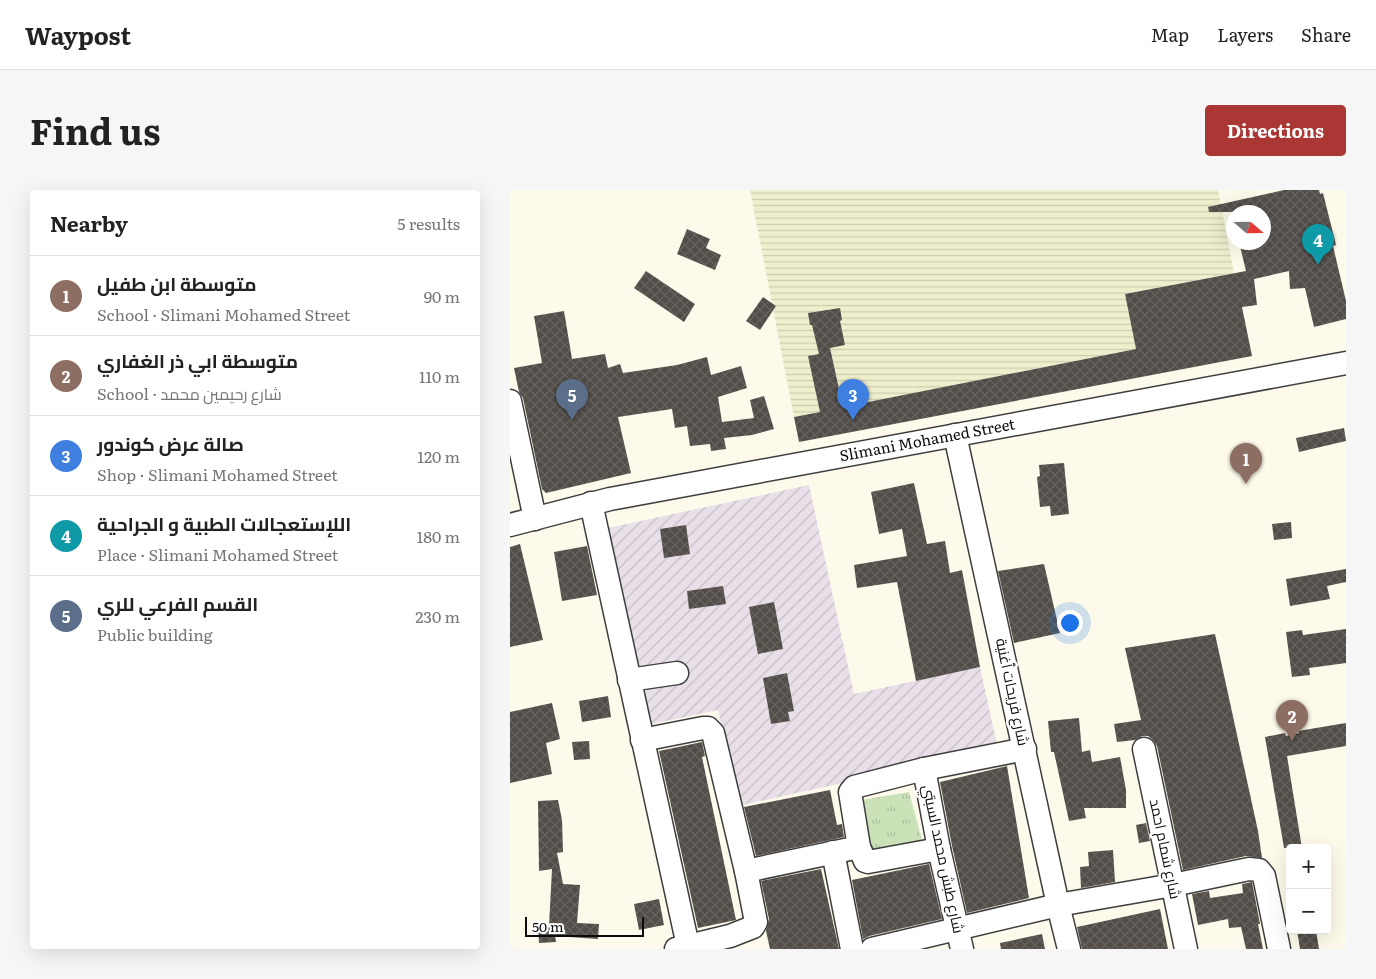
<!DOCTYPE html>
<html lang="en">
<head>
<meta charset="utf-8">
<style>
	:root { --surface:#fff; --page:#f6f6f6; --text:#222; --muted:#767676; --line:#e0e0e0; --accent:#aa3734 }
	body { margin:0; font-family:Literata,Cairo,serif; background:var(--page); color:var(--text) }
	.controls { position:absolute; right:15px; bottom:15px; display:grid; overflow:hidden; border-radius:5px; box-shadow:0 5px 20px #0002 }
	.controls button { width:45px; height:45px; display:grid; place-items:center; padding:0; border:0; border-bottom:1px solid var(--line); background:var(--surface); color:var(--text); font:25px sans-serif }
	.compass { position:absolute; left:716px; top:15px; width:45px; height:45px; border-radius:50%; background:var(--surface); box-shadow:0 5px 20px #0002; rotate:110deg }
	.scale { position:absolute; left:15px; bottom:12px; width:119px; box-sizing:border-box; padding-left:5px; border:2px solid #0b0b0b; border-top:0; font-size:14px; line-height:18px; white-space:nowrap; color:#0b0b0b; -webkit-text-stroke:4px #fff; paint-order:stroke }
	.you { position:absolute; left:559px; top:432px; width:18px; height:18px; margin:-12px; border:4px solid #fff; border-radius:50%; background:#1a73e8; box-shadow:0 0 0 8px #1a73e833 }
	.badge { display:grid; place-items:center; width:32px; height:32px; border-radius:50%; background:var(--accent); color:#fff; font-size:16px; font-weight:700 }
	.pin { position:absolute; translate:-50% -41px; filter:drop-shadow(0 1px 2px #0008) }
	.pin::after { content:''; position:absolute; top:26px; width:18px; height:15px; background:inherit; clip-path:polygon(0 0,100% 0,50% 100%) }
	.list { margin:0; padding:0; list-style:none }
	h2 { display:flex; justify-content:space-between; align-items:center; height:65px; margin:0; padding:0 20px; font-size:21px }
	h2 small { font-size:16px; font-weight:400; color:var(--muted) }
	.list li { display:grid; grid-template-columns:32px 1fr auto; gap:15px; align-items:center; box-sizing:border-box; height:80px; padding:0 20px; border-top:1px solid var(--line) }
	.list b { display:block; font-size:19px; white-space:nowrap }
	.list p { margin:0; font-size:16px; white-space:nowrap; color:var(--muted) }
	.list em { font-size:16px; font-style:normal; color:var(--muted) }
	.map { position:relative; flex:none; width:836px; height:759px; overflow:hidden; border-radius:5px }
	header { display:flex; align-items:center; gap:30px; box-sizing:border-box; height:70px; padding:0 25px; background:var(--surface); border-bottom:1px solid var(--line) }
	header strong { font-size:24px }
	nav { display:flex; gap:28px; margin-inline-start:auto; font-size:18px }
	.intro { display:flex; align-items:center; justify-content:space-between; box-sizing:border-box; height:120px; padding:0 30px }
	h1 { margin:0; font-size:35px }
	.button { padding:12px 22px; border-radius:5px; background:var(--accent); color:#fff; font-size:18px; font-weight:700 }
	main { display:flex; gap:30px; padding:0 30px }
	aside { flex:1; background:var(--surface); border-radius:5px; box-shadow:0 5px 20px #0002 }
	.map>svg:first-child { display:block }
</style>
</head>
<body>
<header>
<strong>Waypost</strong>
<nav><a>Map</a><a>Layers</a><a>Share</a></nav>
</header>
<div class="intro"><h1>Find us</h1><a class="button">Directions</a></div>
<main>
<aside>
<h2>Nearby<small>5 results</small></h2>
<ul class="list">
<li><span class="badge" style="background:#8d6e63">1</span><div><b>متوسطة ابن طفيل</b><p>School · Slimani Mohamed Street</p></div><em>90 m</em></li>
<li><span class="badge" style="background:#8d6e63">2</span><div><b>متوسطة ابي ذر الغفاري</b><p>School · شارع رحيمين محمد</p></div><em>110 m</em></li>
<li><span class="badge" style="background:#3f7fe0">3</span><div><b>صالة عرض كوندور</b><p>Shop · Slimani Mohamed Street</p></div><em>120 m</em></li>
<li><span class="badge" style="background:#0f9aa8">4</span><div><b>اللإستعجالات الطبية و الجراحية</b><p>Place · Slimani Mohamed Street</p></div><em>180 m</em></li>
<li><span class="badge" style="background:#5c6f8a">5</span><div><b>القسم الفرعي للري</b><p>Public building</p></div><em>230 m</em></li>
</ul>
</aside>
<div class="map">
<svg width="836" height="759" viewBox="0 0 836 759">
	<defs>
		<pattern id="industrial-furrows" width="10" height="10" patternUnits="userSpaceOnUse" patternTransform="scale(1.25)"><rect width="10" height="10" fill="#e8dfe9"/><path d="M-1 1l2-2M0 10L10 0M9 11l2-2" fill="none" stroke="#c6bec6"/></pattern>
		<pattern id="farmland-rules" width="6" height="5" patternUnits="userSpaceOnUse" patternTransform="scale(1.25)"><rect width="6" height="5" fill="#efefce"/><path d="M0 2.5h6" fill="none" stroke="#ccccb0"/></pattern>
		<pattern id="park-tufts" width="24" height="20" patternUnits="userSpaceOnUse" patternTransform="scale(1.25)"><rect width="24" height="20" fill="#cbe2b9"/><path d="M3 7l-1-3M5 7V3M7 7l1-3M15 17l-1-3M17 17v-4M19 17l1-3" fill="none" stroke="#adc19e"/></pattern>
		<pattern id="building-cross-hatch" width="8" height="8" patternUnits="userSpaceOnUse" patternTransform="scale(1.25)"><rect width="8" height="8" fill="#524d48"/><path d="M0 0l8 8M0 8l8-8" fill="none" stroke="#66625e"/></pattern>
	</defs>
	<rect width="100%" height="100%" fill="#fdfaeb"/>
	<path fill="url(#industrial-furrows)" d="M299 295 344 504 470 477 488 559 228 616 208 520 142 534 134 506 139 495 137 481 127 474 98 338Z"/>
	<path fill="url(#farmland-rules)" d="M240 0H708L724 83 615 104 626 159 284 227Z"/>
	<path fill="url(#park-tufts)" d="M399 602 414 657 357 666 345 611Z"/>
	<path fill="url(#building-cross-hatch)" d="M774 0H809L810 4 813 3 826 55 823 56 836 111V129L804 137 795 98 780 99 779 81 744 89 747 115 732 117 742 166 289 252 284 227 310 222 298 166 309 164 302 135H300L298 123 330 118 332 130 330 131 335 155 320 158 333 217 626 159 615 104 736 81 729 52H754V22H699L698 17Z
		M177 39 200 49 196 58 211 65 205 80 167 64Z
		M136 81 185 114 174 132 124 98Z
		M253 107 266 116 250 140 236 131Z
		M54 121 62 169 95 164 98 178 110 174 113 183 167 175 197 167 201 185 231 176 237 198 208 207 212 232 244 228 240 210 254 206 264 239 242 245 214 248 216 259 201 261 200 254 180 256 177 236 165 238 162 219 108 227 121 283 36 303 32 299 13 208 9 202 4 178 32 173 24 126Z
		M834 238 836 251 789 262 786 248Z
		M554 273 559 324 541 326 540 316 530 317 527 287 530 286 529 275Z
		M404 293 417 354 435 351 440 383 452 380 470 477 406 491 387 392 347 398 344 375 397 366 392 339 369 344 361 302Z
		M781 332 782 348 764 350 762 334Z
		M176 335 180 364 154 368 150 339Z
		M10 354 33 450 0 457V357Z
		M77 356 87 405 52 411 44 362Z
		M534 374 550 443 504 453 488 381Z
		M836 379V392L817 396 820 409 780 416 776 389Z
		M213 396 216 414 179 419 177 401Z
		M264 412 273 459 248 464 239 417Z
		M836 439V473L799 478 800 485 782 487 776 442 792 440 793 445Z
		M705 444 748 641 752 668 736 666 673 680 647 556 643 550 638 546H632L625 550 607 552 604 534 631 530 615 458Z
		M277 483 284 521 278 522 280 531 261 534 253 488Z
		M98 506 101 527 72 532 69 511Z
		M42 513 50 549 36 553 42 584 0 593V522Z
		M569 528 572 562 580 560 582 572 610 567 616 600V618H574L576 628 559 631 544 562H541L538 531Z
		M836 533V556L777 566 792 658H774L755 547 775 543 776 546 789 543 788 541Z
		M79 551 80 569 64 570 62 552Z
		M192 552 195 566 192 567 226 730 188 738 149 561Z
		M497 576 519 708 457 723 442 656 430 592Z
		M320 600 327 635 332 634 334 647 246 666 234 617Z
		M48 610 52 630 53 662 47 663 53 694 70 695 67 733 89 734 88 749 45 746 46 752 29 753 28 737 39 736 42 679 29 681 28 611Z
		M636 633 640 651 629 653 626 635Z
		M603 660 605 692 571 698 570 677 579 676 578 662Z
		M419 674 432 729 359 746 353 749 342 690Z
		M311 679 329 759H260L256 741 259 729 251 691Z
		M742 692 750 734H748L753 759H736L731 737 719 738 718 729 688 735 682 704 699 701 700 708 733 703 732 694Z
		M149 709 154 735 129 740 124 714Z
		M650 719 658 759H572L567 737Z
		M787 740H806L809 759H790Z
		M532 744 535 759H491L490 753Z"/>
	<g fill="none" stroke-linecap="round" stroke-linejoin="round">
		<defs>
			<g id="minor">
				<path d="M0 211 25 329"/>
				<path d="M445 245 548 715 559 759"/>
				<path d="M81 313 178 756"/>
				<path id="s1" d="M0 335 100 309 836 173"/>
				<path d="M119 490 167 483"/>
				<path d="M132 550 193 538H198L203 543 236 681 246 732 243 737 220 746 166 759"/>
				<path d="M634 559 676 759"/>
				<path d="M414 579 429 659 452 759"/>
				<path d="M429 659 358 672 355 671 349 657 340 602 344 597 414 579 515 559"/>
				<path d="M323 662 342 759"/>
				<path d="M236 681 349 657"/>
				<path d="M362 759 548 715 663 695 739 679 749 680 754 686 769 759"/>
			</g>
		</defs>
		<use href="#minor" stroke="#3e3e3e" stroke-width="25"/>
		<use href="#minor" stroke="#fff" stroke-width="22"/>
	</g>
	<g text-anchor="middle" stroke-width="5" stroke-linejoin="round" paint-order="stroke">
		<g font-size="15" fill="#0b0b0b" stroke="#fff">
			<text dy="5" stroke="none"><textPath href="#s1" startOffset="426">Slimani Mohamed Street</textPath></text>
			<text transform="translate(502 502) rotate(78)" y="5">شارع فريحات ٱغنية</text>
			<text transform="translate(655 659) rotate(78)" y="5">شارع شمام احمد</text>
			<text transform="translate(433 669) rotate(78)" y="5">شارع طبش محمد السبتي</text>
		</g>
	</g>
</svg>
<div class="controls">
<button>+</button>
<button>−</button>
</div>
<svg class="compass" viewBox="-18 -18 36 36"><path d="M0-13l5 13h-10z" fill="#e53935"/><path d="M0 13l5-13h-10z" fill="#767676"/></svg>
<div class="scale">50 m</div>
<div class="you"></div>
<div class="pin badge" style="left:736px;top:294px;background:#8d6e63">1</div>
<div class="pin badge" style="left:782px;top:551px;background:#8d6e63">2</div>
<div class="pin badge" style="left:343px;top:230px;background:#3f7fe0">3</div>
<div class="pin badge" style="left:808px;top:75px;background:#0f9aa8">4</div>
<div class="pin badge" style="left:62px;top:230px;background:#5c6f8a">5</div>
</div>
</main>
</body>
</html>
